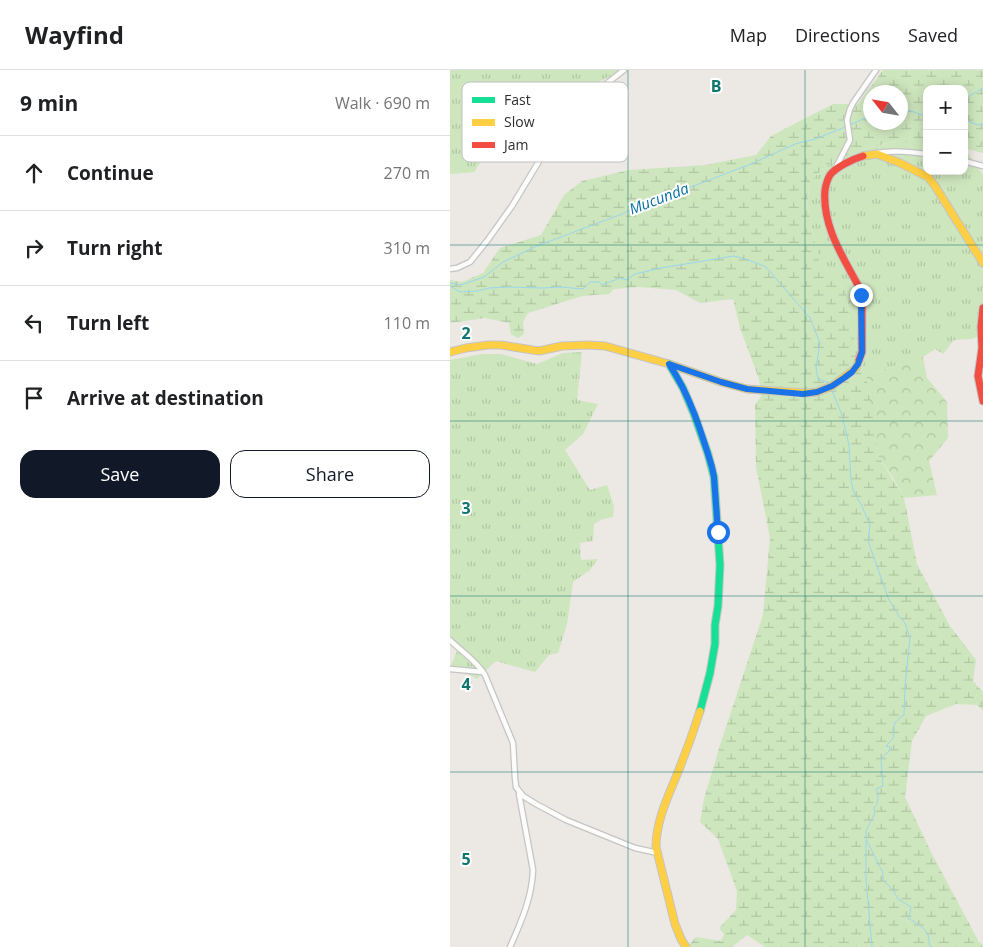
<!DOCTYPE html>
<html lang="en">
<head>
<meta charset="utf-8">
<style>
	:root { --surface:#fff; --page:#f2f2f2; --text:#202124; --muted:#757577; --line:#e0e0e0; --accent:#111827 }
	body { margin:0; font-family:"Open Sans",sans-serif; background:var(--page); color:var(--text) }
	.controls { position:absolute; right:15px; top:15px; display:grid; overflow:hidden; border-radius:10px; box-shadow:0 2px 12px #0003 }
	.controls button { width:45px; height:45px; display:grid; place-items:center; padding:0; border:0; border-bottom:1px solid var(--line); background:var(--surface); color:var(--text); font:25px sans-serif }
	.compass { position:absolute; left:413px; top:15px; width:45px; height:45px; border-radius:50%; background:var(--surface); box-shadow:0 2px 12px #0003; rotate:301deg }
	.stop { position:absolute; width:15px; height:15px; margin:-11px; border:4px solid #1a73e8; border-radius:50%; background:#fff }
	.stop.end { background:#1a73e8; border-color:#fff; box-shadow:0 1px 5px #0008 }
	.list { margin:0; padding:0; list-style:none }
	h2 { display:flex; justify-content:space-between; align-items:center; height:65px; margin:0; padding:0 20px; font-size:21px }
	h2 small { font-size:16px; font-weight:400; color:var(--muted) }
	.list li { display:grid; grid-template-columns:32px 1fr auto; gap:15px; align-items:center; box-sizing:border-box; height:75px; padding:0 20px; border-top:1px solid var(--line) }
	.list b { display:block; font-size:19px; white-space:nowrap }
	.list em { font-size:16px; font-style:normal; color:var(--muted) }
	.actions { display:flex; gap:10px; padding:15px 20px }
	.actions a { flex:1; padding:11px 0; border:1px solid var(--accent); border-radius:15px; text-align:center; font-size:18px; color:var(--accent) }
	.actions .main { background:var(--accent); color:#fff }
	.icon { flex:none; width:28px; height:28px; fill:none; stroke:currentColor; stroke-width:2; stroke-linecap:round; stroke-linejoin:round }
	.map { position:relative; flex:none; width:533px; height:877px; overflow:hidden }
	header { display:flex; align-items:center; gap:30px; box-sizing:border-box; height:70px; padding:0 25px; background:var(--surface); border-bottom:1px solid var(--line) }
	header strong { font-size:24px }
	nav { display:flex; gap:28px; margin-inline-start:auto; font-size:18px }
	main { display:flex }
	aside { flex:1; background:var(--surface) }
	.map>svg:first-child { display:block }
</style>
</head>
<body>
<header>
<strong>Wayfind</strong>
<nav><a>Map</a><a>Directions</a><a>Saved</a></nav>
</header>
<main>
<aside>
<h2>9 min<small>Walk · 690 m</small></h2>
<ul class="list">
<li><svg class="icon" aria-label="ahead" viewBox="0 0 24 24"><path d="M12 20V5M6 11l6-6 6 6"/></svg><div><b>Continue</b></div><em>270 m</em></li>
<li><svg class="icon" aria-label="right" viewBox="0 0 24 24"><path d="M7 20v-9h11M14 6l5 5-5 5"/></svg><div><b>Turn right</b></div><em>310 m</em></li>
<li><svg class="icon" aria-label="left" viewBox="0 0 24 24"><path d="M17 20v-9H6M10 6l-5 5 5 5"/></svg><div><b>Turn left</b></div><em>110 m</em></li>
<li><svg class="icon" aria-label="arrive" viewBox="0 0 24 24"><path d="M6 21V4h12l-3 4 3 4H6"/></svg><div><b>Arrive at destination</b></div></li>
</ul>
<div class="actions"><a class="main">Save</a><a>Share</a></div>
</aside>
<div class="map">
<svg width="533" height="877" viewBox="0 0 533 877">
	<defs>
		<pattern id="grass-tufts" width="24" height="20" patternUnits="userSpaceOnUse" patternTransform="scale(1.25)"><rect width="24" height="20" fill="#cee6be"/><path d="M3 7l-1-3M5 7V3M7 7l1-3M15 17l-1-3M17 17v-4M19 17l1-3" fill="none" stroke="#b1c6a4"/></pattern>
		<pattern id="forest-crowns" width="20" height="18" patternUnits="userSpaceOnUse" patternTransform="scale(1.25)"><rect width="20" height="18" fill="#cee6be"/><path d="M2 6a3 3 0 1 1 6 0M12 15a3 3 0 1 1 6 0" fill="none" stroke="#b1c6a4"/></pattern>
		<pattern id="wetland-marsh" width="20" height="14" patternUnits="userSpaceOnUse" patternTransform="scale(1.25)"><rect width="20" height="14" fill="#cee6be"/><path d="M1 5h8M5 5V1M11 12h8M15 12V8" fill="none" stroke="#b1c6a4"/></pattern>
	</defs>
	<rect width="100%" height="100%" fill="#ece8e4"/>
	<path fill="url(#grass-tufts)" d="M0 0H172L120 27 96 13 88 21 75 22 69 46 82 59 68 75 55 49V56L24 102 0 104Z
		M447 71 477 72V101H514V78L533 104V265L521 269 504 270 493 284 485 279 473 287 416 305 401 259 396 222 369 191 357 134 360 111 377 95 407 81Z
		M132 282 127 330 148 334 133 364 115 380 140 420 157 415 164 436 163 447 153 449 144 454 143 471 130 473 131 490 148 489 140 500 123 512 117 554 108 583 99 585 85 602 46 591 27 609 1 595 9 576 0 567V290L32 284H51L87 294 113 283Z"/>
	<path fill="url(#forest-crowns)" d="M473 287 477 308 497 332 498 368 479 391 487 425 454 428 442 406 429 387 422 354 416 305Z"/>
	<path fill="url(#wetland-marsh)" fill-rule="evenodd" d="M433 0H533V83L514 78V19H477V74L446 71 407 81 377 95 360 111 357 134 369 191 396 222 401 259 416 305 429 387 454 428 467 494 500 556 526 590 523 611 533 622V640L527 635 506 634 476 646 462 671 455 727 481 782 529 872 533 875V877H315L297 865 282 877H237L246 867 271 871 274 864 269 858 286 840 287 821 268 769 250 752 254 729 271 672 313 545 320 468 306 397 305 335 311 326 309 309 290 258 283 229 250 233 226 220 189 217 164 219 159 224 132 226 78 243 73 252 74 264 68 268 61 264 59 253 35 248 0 253V210L12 212 33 203 50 178 91 165 114 125 132 111 179 100 255 95 306 85 321 66 383 34H408ZM420 22H450V52H420Z"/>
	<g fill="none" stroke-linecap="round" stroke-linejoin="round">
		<path stroke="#99d6ec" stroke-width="1" d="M514 39 516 33V28L533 18
			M450 43 461 41 477 47
			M514 49 527 55 533 54
			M0 213 11 215 34 207 53 192 87 176 172 144 198 131 241 117 301 94 345 74 365 69 393 58 420 46
			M0 216 10 222 27 221 39 218 58 217 92 218 110 217 133 219 140 212H149L152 215 170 208 177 210 185 204 211 198 284 186 299 190 316 197 360 248 370 273 366 298 368 309 380 313V315
			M381 318 392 345 399 375 401 411 404 423 411 434 420 455 418 471 439 530 449 546 455 553 460 568 455 616 454 645C445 650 441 657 444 667L436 676 442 678 431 689 433 716 426 719C429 725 429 732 424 738L425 743 416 761V769L433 803V810L443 820 448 829 461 837 460 843 458 848C469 855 480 859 479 874L481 877
			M416 771V810L422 877"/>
		<defs>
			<path id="street" d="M426 83C443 80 460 82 477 84
				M514 91 533 96
				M384 101 400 70 397 50 400 39 403 33 426 0
				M0 199 7 198 20 192 37 171 62 136 91 88 136 31 156 14 174 0
				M0 570C12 582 26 590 35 605L63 673 65 708 66 717 73 726 86 734 116 750 185 778 208 783
				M0 599 33 602
				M60 877C71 852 82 828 83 800L69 724"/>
			<path id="fast" d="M219 294 233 318 244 344 258 384 264 407 270 495 268 536 265 555V574L260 603 250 641"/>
			<path id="slow" d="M413 86 427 84 450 93 478 107 485 116 533 193
				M0 282 16 278 38 275H51L89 281 112 276 138 275 155 276 219 294 271 312 297 319 357 323 367 322 382 316 406 298 409 290
				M236 877 231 869 225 854 206 777C206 752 217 729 226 707 235 685 243 663 250 641"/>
			<path id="jam" d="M533 238 531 257 532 278 528 306 533 331
				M409 290 412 282V232L409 217C393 187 372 156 375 120 376 114 377 110 380 105 386 97 403 89 413 86"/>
		</defs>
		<use href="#street" stroke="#c5c4c5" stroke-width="7"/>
		<use href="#fast" stroke="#c5c4c5" stroke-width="9"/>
		<use href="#slow" stroke="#c5c4c5" stroke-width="9"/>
		<use href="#jam" stroke="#c5c4c5" stroke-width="9"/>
		<use href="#street" stroke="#fcfcfb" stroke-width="4.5"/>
		<use href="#fast" stroke="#16e098" stroke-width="7"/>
		<use href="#slow" stroke="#ffcf43" stroke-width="7"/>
		<use href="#jam" stroke="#f24e42" stroke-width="7"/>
	</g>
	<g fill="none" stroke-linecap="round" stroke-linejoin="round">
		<path stroke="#1a73e8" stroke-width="6" d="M268 462 264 407 262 397C251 361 240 325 219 294L271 312 297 319 353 324 367 322 382 316 394 308 402 302 408 294 412 282 411 225"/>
	</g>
	<path fill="none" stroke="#0f766e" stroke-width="1" stroke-opacity="0.55" d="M178 0V877M355 0V877M0 175H533M0 351H533M0 526H533M0 702H533"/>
	<g text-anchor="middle" stroke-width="4" stroke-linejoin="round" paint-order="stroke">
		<g font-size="15" font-style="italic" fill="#0d6fa3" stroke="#fff">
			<text transform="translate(209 129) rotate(-21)" y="5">Mucunda</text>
		</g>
	</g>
	<rect x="12" y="12" width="166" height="80" rx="8" fill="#fff" stroke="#c0c0c0" stroke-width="1"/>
	<rect x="22" y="27" width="23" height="6" fill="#16e098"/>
	<rect x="22" y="49" width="23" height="7" fill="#ffcf43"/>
	<rect x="22" y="72" width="23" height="6" fill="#f24e42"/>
	<g font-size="14" fill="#2e2e2e">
		<text x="54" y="35">Fast</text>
		<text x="54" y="57">Slow</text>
		<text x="54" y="80">Jam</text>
	</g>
	<g font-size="16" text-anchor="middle" font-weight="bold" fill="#0f766e" stroke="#fff" stroke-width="4" stroke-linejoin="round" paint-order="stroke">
		<text x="266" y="22">B</text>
		<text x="16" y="269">2</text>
		<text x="16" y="444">3</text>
		<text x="16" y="620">4</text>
		<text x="16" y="795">5</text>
	</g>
</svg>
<div class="controls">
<button>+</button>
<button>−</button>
</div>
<svg class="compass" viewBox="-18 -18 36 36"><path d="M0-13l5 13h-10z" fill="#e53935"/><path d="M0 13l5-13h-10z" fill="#757577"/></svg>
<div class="stop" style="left:268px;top:462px"></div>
<div class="stop end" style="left:411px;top:225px"></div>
</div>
</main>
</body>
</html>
